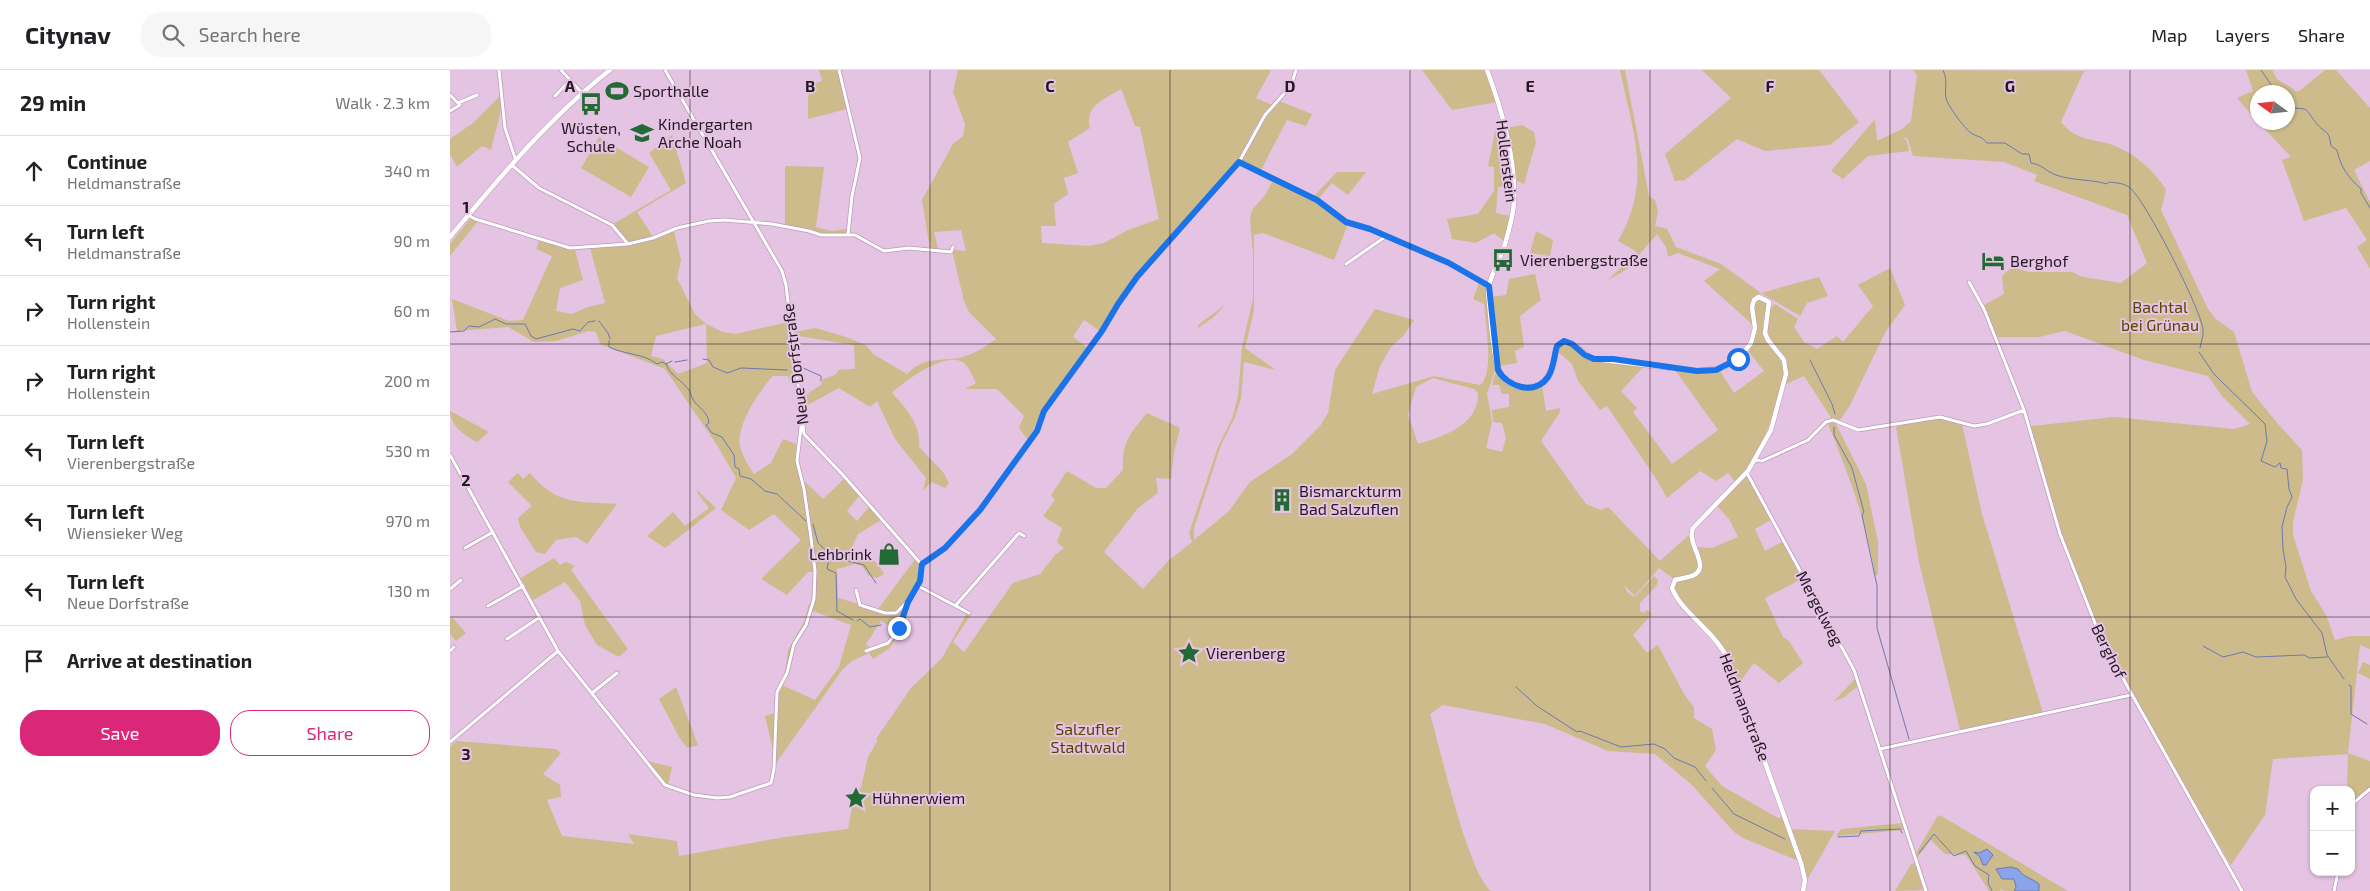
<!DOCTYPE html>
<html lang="en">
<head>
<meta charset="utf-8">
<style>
	:root { --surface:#fff; --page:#f6f6f6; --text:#202124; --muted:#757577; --line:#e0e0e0; --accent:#db2777 }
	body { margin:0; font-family:"Exo 2",sans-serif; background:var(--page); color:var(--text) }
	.controls { position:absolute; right:15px; bottom:15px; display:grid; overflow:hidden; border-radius:10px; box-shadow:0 1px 4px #0004 }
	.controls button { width:45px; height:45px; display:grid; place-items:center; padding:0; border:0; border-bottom:1px solid var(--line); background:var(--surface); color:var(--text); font:25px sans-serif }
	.compass { position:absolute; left:1800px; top:15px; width:45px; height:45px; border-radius:50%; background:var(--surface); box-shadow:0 1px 4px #0004; rotate:285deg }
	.stop { position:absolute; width:15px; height:15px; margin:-11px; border:4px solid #1a73e8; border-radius:50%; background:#fff }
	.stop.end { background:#1a73e8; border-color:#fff; box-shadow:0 1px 5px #0008 }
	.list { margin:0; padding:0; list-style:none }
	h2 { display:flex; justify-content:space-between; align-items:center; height:65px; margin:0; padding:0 20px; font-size:21px }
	h2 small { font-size:16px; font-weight:400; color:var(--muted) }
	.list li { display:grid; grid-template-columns:32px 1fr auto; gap:15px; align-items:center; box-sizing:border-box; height:70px; padding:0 20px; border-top:1px solid var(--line) }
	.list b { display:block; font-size:19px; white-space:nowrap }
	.list p { margin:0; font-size:16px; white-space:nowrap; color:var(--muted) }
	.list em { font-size:16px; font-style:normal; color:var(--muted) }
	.actions { display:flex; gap:10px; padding:15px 20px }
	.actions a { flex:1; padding:11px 0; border:1px solid var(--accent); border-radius:20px; text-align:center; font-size:18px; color:var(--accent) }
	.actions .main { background:var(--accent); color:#fff }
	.icon { flex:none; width:28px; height:28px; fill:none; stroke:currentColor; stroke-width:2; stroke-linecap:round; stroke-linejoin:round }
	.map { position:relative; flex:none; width:1920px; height:821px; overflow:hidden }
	header { display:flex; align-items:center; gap:30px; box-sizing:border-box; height:70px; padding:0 25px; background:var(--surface); border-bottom:1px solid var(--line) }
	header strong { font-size:24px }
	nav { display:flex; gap:28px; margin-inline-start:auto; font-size:18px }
	.search { width:350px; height:45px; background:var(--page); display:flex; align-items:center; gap:12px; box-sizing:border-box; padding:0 18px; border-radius:20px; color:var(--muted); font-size:19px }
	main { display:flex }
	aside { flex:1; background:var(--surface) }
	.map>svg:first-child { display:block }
</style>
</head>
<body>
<header>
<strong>Citynav</strong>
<div class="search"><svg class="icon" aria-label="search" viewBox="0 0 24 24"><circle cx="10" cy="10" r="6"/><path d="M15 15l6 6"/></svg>Search here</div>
<nav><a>Map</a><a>Layers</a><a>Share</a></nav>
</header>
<main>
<aside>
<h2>29 min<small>Walk · 2.3 km</small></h2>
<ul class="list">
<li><svg class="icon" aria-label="ahead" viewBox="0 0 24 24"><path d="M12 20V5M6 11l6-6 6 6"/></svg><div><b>Continue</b><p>Heldmanstraße</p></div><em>340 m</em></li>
<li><svg class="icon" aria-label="left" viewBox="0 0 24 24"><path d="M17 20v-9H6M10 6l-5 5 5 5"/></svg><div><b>Turn left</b><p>Heldmanstraße</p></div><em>90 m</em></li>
<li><svg class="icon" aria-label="right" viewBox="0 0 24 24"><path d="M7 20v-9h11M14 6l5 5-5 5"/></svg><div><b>Turn right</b><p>Hollenstein</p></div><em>60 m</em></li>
<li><svg class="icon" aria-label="right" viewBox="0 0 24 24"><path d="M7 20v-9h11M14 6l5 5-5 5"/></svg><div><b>Turn right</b><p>Hollenstein</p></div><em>200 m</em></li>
<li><svg class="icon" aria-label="left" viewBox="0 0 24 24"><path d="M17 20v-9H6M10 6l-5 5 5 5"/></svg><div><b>Turn left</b><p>Vierenbergstraße</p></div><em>530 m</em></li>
<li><svg class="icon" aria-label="left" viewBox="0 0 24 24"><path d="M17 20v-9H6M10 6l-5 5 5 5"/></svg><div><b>Turn left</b><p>Wiensieker Weg</p></div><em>970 m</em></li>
<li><svg class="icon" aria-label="left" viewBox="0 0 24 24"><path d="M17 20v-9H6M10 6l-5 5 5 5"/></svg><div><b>Turn left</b><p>Neue Dorfstraße</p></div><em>130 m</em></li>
<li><svg class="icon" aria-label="arrive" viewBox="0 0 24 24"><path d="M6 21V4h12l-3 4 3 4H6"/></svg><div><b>Arrive at destination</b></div></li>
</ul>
<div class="actions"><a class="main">Save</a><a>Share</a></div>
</aside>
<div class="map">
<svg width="1920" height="821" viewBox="0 0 1920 821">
	<rect width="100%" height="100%" fill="#e5c3e2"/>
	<path fill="#cdbb8c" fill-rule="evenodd" d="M369 0H388L397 39 358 49V27L361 15 372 11Z
		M508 0H821L806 28 822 35 804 59 788 91 686 207 666 233 650 261 634 250 623 267 638 278 593 340 578 370 569 358 574 346 547 319H515L526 313C523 307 519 297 514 293 496 280 455 311 442 323 456 338 471 354 469 377L493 402 499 413 495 418 482 412 473 420 476 408 445 369 427 331 420 337 389 318 352 338 351 328 371 315 373 309 385 305 389 300 405 299 404 275 343 265 342 260 350 261 365 258 393 266 416 275 423 284 457 304C472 288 487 291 508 288 523 285 534 278 546 269L519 242 514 231 502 180 516 181 511 160 484 162 488 179H480L472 130 503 74 513 66 515 54 503 22ZM671 19 685 56 690 57 709 149 678 160 654 173 639 176 592 173 591 156H606L604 134 618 124 614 108 628 103 618 72 640 58C634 36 655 29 671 19Z
		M972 0H1035L1047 32 1002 40Z
		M1170 0H1175L1199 126 1205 130 1208 141 1205 156 1217 159 1226 177 1271 194 1311 223 1369 207 1378 226 1357 233 1350 246 1311 223 1306 225 1300 237 1303 255 1254 211 1270 199 1228 183 1218 187 1216 177 1207 164 1177 199 1157 211 1187 182 1168 171C1203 111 1183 63 1170 0Z
		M1252 0H1369L1409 52 1380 75 1315 81 1287 69 1235 110 1225 111 1215 84 1281 28Z
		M1463 0 1635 1 1632 5 1611 52C1623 68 1639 69 1656 73 1679 79 1704 99 1716 120L1711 140 1758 239 1766 249 1784 262 1802 322 1828 354 1852 380 1853 410 1843 452V465L1861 521 1876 545 1885 570 1900 566H1920V579L1910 575 1898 683 1920 691V717L1901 734V720H1897L1898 684 1823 689 1815 745 1781 795 1682 625 1654 571 1612 464 1581 356 1664 347 1784 359 1800 354 1772 326 1758 306 1694 290 1615 261 1589 267H1545L1534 235 1554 224 1552 206 1562 197 1579 202H1622L1633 207 1671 213 1697 193 1677 145 1584 111 1587 105 1554 92 1463 86 1458 69 1452 67 1457 71 1459 81 1418 86 1393 109 1381 101 1425 49 1427 71 1452 59 1461 51 1467 5Z
		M1796 0H1822L1827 9 1848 22 1875 0H1886L1920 38V91L1904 100 1920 132V199L1907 177 1917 170 1896 138 1854 151 1832 90 1841 87 1809 53 1838 52V22H1808L1807 51 1787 28 1803 21Z
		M51 25C53 43 45 61 41 80L32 76 7 97 0 84V69L23 53Z
		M829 31 862 44 856 56 837 50 811 100 864 126 887 102H916L898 125 882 113 868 129 898 154 884 190 813 163 804 165V241L795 278 826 300 794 292 791 328 785 347 771 375 744 458V470L779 441 800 412 842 384 870 356 878 343 885 300 925 239 964 250 954 265 941 277 930 296 922 324 984 306 1030 315C1045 304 1035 252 1034 234L1023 229 1029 213 1036 218 1045 300 1037 324 1042 352 1036 378 1052 382 1056 368 1052 353 1043 352 1042 340 1059 337V324H1052L1049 315H1042L1045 304 1048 303C1062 317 1073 324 1092 315L1096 341 1110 338V342L1091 371 1136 434 1151 440 1158 437 1210 491 1239 465C1245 493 1264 500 1224 509L1209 498 1185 526 1174 515 1177 522 1184 527 1186 526 1204 506 1208 510 1207 515 1190 533V541L1193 543 1198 540 1202 544 1183 565 1197 583 1208 575 1234 624 1244 637V648L1262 659 1266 680 1255 696 1272 716 1328 748 1333 747 1349 791 1293 768 1284 762 1242 715 1205 684 1158 681 1095 654 993 635 980 644C990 677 1018 803 1041 821H0V677L6 671 106 679 111 683 93 704 110 715 111 727 97 730 112 766 184 774 178 764 227 771 229 786 335 767 398 759 404 725 411 717 418 687 428 670 426 669 461 618 492 588 517 543 468 518 470 515 522 543 503 572 514 582 563 513 590 504 605 485 614 478 607 472 612 458 593 446 605 430 601 425 617 401 646 418H656L673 400C672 371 680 364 697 343L730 358 724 382 721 409 706 408 708 423 688 438 654 482 693 519 718 491 742 472 739 463 768 377 783 346 788 326 792 277 803 228V185L800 148 802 140 816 124 822 112 789 95 806 61ZM983 308 1024 319 1028 323C1029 355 993 367 968 374L958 345 966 317Z
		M1072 55 1084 62 1086 72 1074 114 1065 110 1057 58Z
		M1053 60 1062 117H1048L1046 143 1061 146 1055 172 1044 163 1026 173 1002 169 997 149 1028 144 1044 121V97L1038 96 1045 61Z
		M222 65 236 113 187 142 203 167 179 173 163 154 221 120 199 83Z
		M149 67 199 97 181 127 131 98Z
		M335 96 374 97 366 157 381 161 398 159 397 164H371L360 159 335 156Z
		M20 149 28 151 0 186V174Z
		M224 161 231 190 227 208 245 244 256 254 273 262 286 264 338 252 346 316 341 314 338 306H323C310 320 286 355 290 376 292 386 299 396 304 404L321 393 333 369 346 374 345 390 354 421V411L373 429 394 409 409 426 397 441 407 451 419 437 431 450 408 464 402 477C416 490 425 485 434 504L427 508 418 505 412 496 405 494 387 499 388 528 428 539 466 488 471 494 469 510 447 560 431 551 416 574 420 578 439 574 450 562 440 578 423 589 419 583 402 591 393 599 326 693 315 646 325 643V630L335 601 338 580 354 552 359 534 362 535 364 502H358L337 525 311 509 351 470 324 444 299 460 271 440 286 408 267 375 215 299 150 274 146 262 139 261 106 271 84 272 58 257 7 261 2 229 59 251 73 250 102 186 86 179 89 171 125 180 133 210 110 218 106 241 122 244 138 237 155 233 140 178 179 175ZM256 254 257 293 228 304 213 289 201 286 206 266ZM363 541 401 555 389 597 365 630 332 615 339 605 345 575 358 556Z
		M1086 161 1103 170 1100 186 1080 183Z
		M1440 198 1455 235 1436 261 1399 337 1390 350 1382 349 1354 306 1336 314C1337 306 1338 297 1335 290 1327 271 1313 274 1319 248 1320 242 1320 237 1325 234L1348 249 1344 257 1354 272 1367 279 1387 266 1393 272 1423 236 1408 215Z
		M1085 204 1091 230 1070 246 1074 277 1065 281 1067 293 1049 296 1040 227 1056 225 1059 209Z
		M1309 229 1317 233C1319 243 1312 253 1313 264 1315 276 1329 281 1332 292 1336 304 1332 314 1328 326 1320 358 1308 387 1285 412L1278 403 1266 411 1250 401 1217 428 1207 410 1157 336 1150 340 1128 311 1122 294 1107 281C1108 275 1111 273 1117 272L1135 287 1143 290 1195 295 1171 321 1187 338 1183 342 1222 394 1268 360 1225 300 1248 303 1270 301 1284 323 1314 301 1299 282C1301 276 1305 270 1306 263 1309 251 1298 236 1309 229Z
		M775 235 764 247 748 258V255Z
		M0 341 39 362 27 372C15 366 0 355 0 341Z
		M1490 349 1512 354 1532 444 1593 643 1510 660 1469 492 1446 357 1470 350Z
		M1385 352 1416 414 1428 472V504L1425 506C1417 452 1398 403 1378 354Z
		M68 403 73 409 80 403C108 436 126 431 167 434L137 474 126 467 106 470 95 484 86 482 70 457 68 448 82 436 58 412Z
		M1296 405 1321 450 1305 459 1315 481 1332 472 1352 509 1315 528 1333 567 1339 571 1353 593 1329 613 1304 593 1289 613 1273 576 1225 524 1224 514C1233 505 1240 510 1251 498L1246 477 1262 478 1288 467 1279 449 1267 436Z
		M247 420 266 438 215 478 197 466 223 442 235 456 259 438 248 424Z
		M104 488 110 495 116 492 125 496 121 500 178 579 169 587 147 575 135 555 130 531 115 512 83 530 71 508Z
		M2 547 16 563 6 571 0 564V549Z
		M1913 592 1920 595V609L1908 603Z
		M1405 609 1408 616 1393 628 1384 631Z
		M226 617 248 675 237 678 229 667 209 629Z
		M197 691 222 697 218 715Z
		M1488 745 1493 747 1618 821H1589L1581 810 1561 797 1547 799 1556 807 1564 809 1566 818 1564 821H1554L1550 818 1551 821H1539L1516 785 1495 784 1481 770 1467 788 1466 783Z
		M1452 753 1454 760 1386 766 1391 759Z
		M1342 759 1385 761 1356 812Z
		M1465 793 1473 820 1445 821 1461 794Z"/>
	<path fill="#8ba3e9" stroke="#6c79ae" d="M1537 779 1543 785 1536 795H1533L1530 787 1524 782 1529 783Z
		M1561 797 1568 799C1574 808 1582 808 1589 814V821H1564L1566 817 1564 809H1552L1546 799Z"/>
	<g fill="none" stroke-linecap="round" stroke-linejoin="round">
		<path stroke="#6c79ae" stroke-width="1" d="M1493 0C1499 12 1493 22 1497 31 1499 37 1515 59 1521 63 1527 67 1532 66 1537 73H1555L1572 84H1579L1581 93C1591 94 1597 102 1606 105 1623 111 1641 109 1657 114L1659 112C1666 113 1675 113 1680 118 1696 131 1750 238 1753 259 1754 265 1751 272 1750 278
			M1811 0 1826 22
			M1838 32 1845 38 1855 39C1860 43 1862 48 1866 53 1875 64 1879 59 1881 76L1887 80C1891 98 1898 107 1911 119V123L1920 138
			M149 251 158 263 160 269
			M0 262 14 261 19 256 29 257 45 249 56 254H75L81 266 86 269 123 259 130 261 138 252 145 251
			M159 271V277C175 285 193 283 207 294L212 292 216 294C221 307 231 309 239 320 241 323 241 327 244 331 249 338 258 342 259 353L256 355 262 363 272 367 284 385 285 397 289 399 290 406 301 409 315 421 327 424 356 451
			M1749 282 1764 304 1815 354 1817 371 1811 391 1825 397 1830 393 1831 398 1837 399 1839 419 1842 427 1837 437 1832 457 1833 479 1836 497 1835 507 1846 529 1872 563 1877 585 1894 609
			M253 289 259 290 263 297 277 303 291 298 337 300
			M1360 290 1382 334 1385 344
			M225 292 237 290
			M216 294 222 291
			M351 297 371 306V311
			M1384 357V365L1402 398 1414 442 1412 445 1427 516V558L1459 669
			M363 454 368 473 380 484 377 499 386 503 387 541 403 550
			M380 484 386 488 414 495 426 513
			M407 551 410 549 420 557 431 555
			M1753 576 1773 587 1793 582 1806 587 1854 585 1860 588 1877 587
			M1899 615 1901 616V644L1917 654
			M1066 617 1087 636 1127 662 1130 661 1171 677 1204 674 1215 679 1224 688 1245 697 1256 711
			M1262 718 1284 744 1335 769
			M1388 767 1409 766 1411 761 1450 759 1452 763
			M1469 783 1484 764 1504 786 1516 781 1525 796 1539 805 1538 813 1542 821"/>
		<defs>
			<path id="street" d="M49 0 55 58 66 91
				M111 0 132 23
				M215 0 332 201 336 215 354 364 393 405 472 495 470 511 458 532 448 561 438 573 416 581
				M389 0 410 88 402 126 398 164
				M0 25 8 33
				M105 26 120 10
				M0 41 10 35 8 33 27 25
				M789 92 867 130 896 152 920 159 999 193 1039 216
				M63 96 89 118 162 155 178 174
				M18 145 25 149 120 178 178 174 203 168 227 158 259 151 274 150 322 154 359 161 371 165H405L434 181 459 178 501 182 503 177
				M896 194 935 167
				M1519 212 1534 239 1574 340 1610 464 1652 571 1792 821
				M0 385 108 581 215 715 244 725 267 728 280 727 321 713 324 699 327 622 337 603 344 574 356 555 364 529 365 501 361 468 354 419 347 391 351 357
				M1306 390 1312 391 1358 370 1376 352 1383 350 1408 360 1490 347 1524 356 1537 354 1574 340
				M1297 403 1404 600 1476 821
				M15 478 43 462
				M472 495 495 478 530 440 587 361 594 341 652 261 668 234 687 207 789 92 815 45 841 16 846 0
				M468 516 519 543
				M0 519 11 510
				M406 520 410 535 435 543H446L457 532
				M506 535 569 463 574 466
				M38 536 73 516
				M57 569 90 547
				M0 581 4 577
				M142 623 167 603
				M0 672 108 581
				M1430 679 1681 625
				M1901 735 1920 719
				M1884 821 1888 802"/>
			<path id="secondary" d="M1037 0C1051 37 1066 90 1064 130 1064 143 1060 155 1057 167 1053 186 1040 203 1038 221 1040 239 1043 295 1052 307 1059 316 1070 318 1080 317 1103 313 1102 294 1107 276L1114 271C1126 273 1133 284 1144 289L1247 301 1273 298 1288 289 1301 273 1305 258 1302 237 1304 230 1309 227 1319 232 1315 263 1318 270 1334 290 1336 304 1321 360 1298 401 1243 458C1236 474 1261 496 1244 505 1238 508 1231 508 1225 510L1222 518C1232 544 1266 561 1279 592L1351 793 1355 810 1353 821
				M0 167C48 109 101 46 160 0"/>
		</defs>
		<use href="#street" stroke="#bb9ab8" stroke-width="4.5"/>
		<use href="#secondary" stroke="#bb9ab8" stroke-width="5.5"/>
		<use href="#street" stroke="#fff" stroke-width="3"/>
		<use href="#secondary" stroke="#fff" stroke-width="4.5"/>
	</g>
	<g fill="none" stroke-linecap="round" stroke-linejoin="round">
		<path stroke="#1a73e8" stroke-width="6" d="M449 558 458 532 470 511 472 494 495 478 530 440 587 361 594 341 652 261 668 234 687 207 789 92 867 130 896 152 920 159 999 193 1039 216 1048 300C1057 317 1085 326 1098 307 1104 298 1104 286 1107 276L1114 271 1122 274 1135 285 1144 289H1163L1247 301 1266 300 1288 289"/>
	</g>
	<path fill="none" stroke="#241824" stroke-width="1" stroke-opacity="0.55" d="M240 0V821M480 0V821M720 0V821M960 0V821M1200 0V821M1440 0V821M1680 0V821M0 274H1920M0 547H1920"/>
	<defs>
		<symbol id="stadium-bare" viewBox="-9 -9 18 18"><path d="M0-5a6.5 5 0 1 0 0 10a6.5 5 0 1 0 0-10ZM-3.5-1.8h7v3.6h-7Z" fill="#226935" stroke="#e5c3e2" stroke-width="2.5" paint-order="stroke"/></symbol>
		<symbol id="bus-bare" viewBox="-9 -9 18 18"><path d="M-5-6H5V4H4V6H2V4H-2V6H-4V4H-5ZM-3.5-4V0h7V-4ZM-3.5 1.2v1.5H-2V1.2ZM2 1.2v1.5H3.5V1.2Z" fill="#226935" stroke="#e5c3e2" stroke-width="2.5" paint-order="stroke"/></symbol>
		<symbol id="school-bare" viewBox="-9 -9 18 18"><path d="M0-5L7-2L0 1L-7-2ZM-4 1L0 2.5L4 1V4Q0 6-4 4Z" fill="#226935" stroke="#e5c3e2" stroke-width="2.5" paint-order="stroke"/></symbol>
		<symbol id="hotel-bare" viewBox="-9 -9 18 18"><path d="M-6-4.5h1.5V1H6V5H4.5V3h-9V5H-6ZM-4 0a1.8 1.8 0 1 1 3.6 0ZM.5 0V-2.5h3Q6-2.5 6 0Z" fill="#226935" stroke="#e5c3e2" stroke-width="2.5" paint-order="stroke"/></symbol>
		<symbol id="building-bare" viewBox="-9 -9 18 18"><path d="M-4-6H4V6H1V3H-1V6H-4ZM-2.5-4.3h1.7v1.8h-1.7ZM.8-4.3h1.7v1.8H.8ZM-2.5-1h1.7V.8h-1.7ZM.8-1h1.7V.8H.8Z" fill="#226935" stroke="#e5c3e2" stroke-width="2.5" paint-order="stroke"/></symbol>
		<symbol id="shop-bare" viewBox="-9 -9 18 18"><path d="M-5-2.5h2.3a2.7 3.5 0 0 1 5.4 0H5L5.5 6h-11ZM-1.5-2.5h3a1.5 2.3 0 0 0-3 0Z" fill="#226935" stroke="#e5c3e2" stroke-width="2.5" paint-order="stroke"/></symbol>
		<symbol id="sight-bare" viewBox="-9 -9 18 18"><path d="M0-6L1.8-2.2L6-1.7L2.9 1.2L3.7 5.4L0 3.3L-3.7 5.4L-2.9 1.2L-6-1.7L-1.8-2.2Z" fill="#226935" stroke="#e5c3e2" stroke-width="2.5" paint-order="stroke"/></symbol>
	</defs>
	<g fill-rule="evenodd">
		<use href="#stadium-bare" x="151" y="5" width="32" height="32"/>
		<use href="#bus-bare" x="125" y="18" width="32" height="32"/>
		<use href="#school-bare" x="176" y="47" width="32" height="32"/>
		<use href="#bus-bare" x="1037" y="174" width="32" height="32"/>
		<use href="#hotel-bare" x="1527" y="175" width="32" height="32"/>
		<use href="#building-bare" x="816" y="414" width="32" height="32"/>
		<use href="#shop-bare" x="423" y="468" width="32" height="32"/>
		<use href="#sight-bare" x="723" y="567" width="32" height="32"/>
		<use href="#sight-bare" x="390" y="712" width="32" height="32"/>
	</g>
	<g text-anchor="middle" stroke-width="4" stroke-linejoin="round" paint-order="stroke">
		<g font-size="16" fill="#241824" stroke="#e5c3e2" text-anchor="start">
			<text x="183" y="27">Sporthalle</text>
			<text x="208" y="60">Kindergarten<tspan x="208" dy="18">Arche Noah</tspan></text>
			<text x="141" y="64" text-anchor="middle">Wüsten,<tspan x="141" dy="18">Schule</tspan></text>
			<text x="1070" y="196">Vierenbergstraße</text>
			<text x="1560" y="197">Berghof</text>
			<text x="849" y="427">Bismarckturm<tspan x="849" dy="18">Bad Salzuflen</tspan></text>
			<text x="422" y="490" text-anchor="end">Lehbrink</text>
			<text x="756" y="589">Vierenberg</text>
			<text x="422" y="734">Hühnerwiem</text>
		</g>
		<g font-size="16" fill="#241824" stroke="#e5c3e2">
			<text transform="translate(1057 91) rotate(83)" y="6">Hollenstein</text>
			<text transform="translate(345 294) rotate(-97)" y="6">Neue Dorfstraße</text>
			<text transform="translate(1370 538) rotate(62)" y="6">Mergelweg</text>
			<text transform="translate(1659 581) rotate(64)" y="6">Berghof</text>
			<text transform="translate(1295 637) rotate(69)" y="6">Heldmanstraße</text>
		</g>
		<g font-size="16" fill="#594400" stroke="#e5c3e2">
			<text x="1710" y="243">Bachtal<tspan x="1710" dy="18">bei Grünau</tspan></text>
			<text x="638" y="665">Salzufler<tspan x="638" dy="18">Stadtwald</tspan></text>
		</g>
	</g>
	<g font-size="16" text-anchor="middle" font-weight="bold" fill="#241824" stroke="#e5c3e2" stroke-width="4" stroke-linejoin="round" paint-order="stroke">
		<text x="120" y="22">A</text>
		<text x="360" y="22">B</text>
		<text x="600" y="22">C</text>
		<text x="840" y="22">D</text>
		<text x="1080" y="22">E</text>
		<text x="1320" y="22">F</text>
		<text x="1560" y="22">G</text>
		<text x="16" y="143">1</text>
		<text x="16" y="416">2</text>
		<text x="16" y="690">3</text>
	</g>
</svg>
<div class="controls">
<button>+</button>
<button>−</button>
</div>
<svg class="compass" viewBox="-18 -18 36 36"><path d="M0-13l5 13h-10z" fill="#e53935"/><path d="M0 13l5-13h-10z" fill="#757577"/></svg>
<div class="stop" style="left:1288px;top:289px"></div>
<div class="stop end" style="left:449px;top:558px"></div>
</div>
</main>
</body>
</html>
